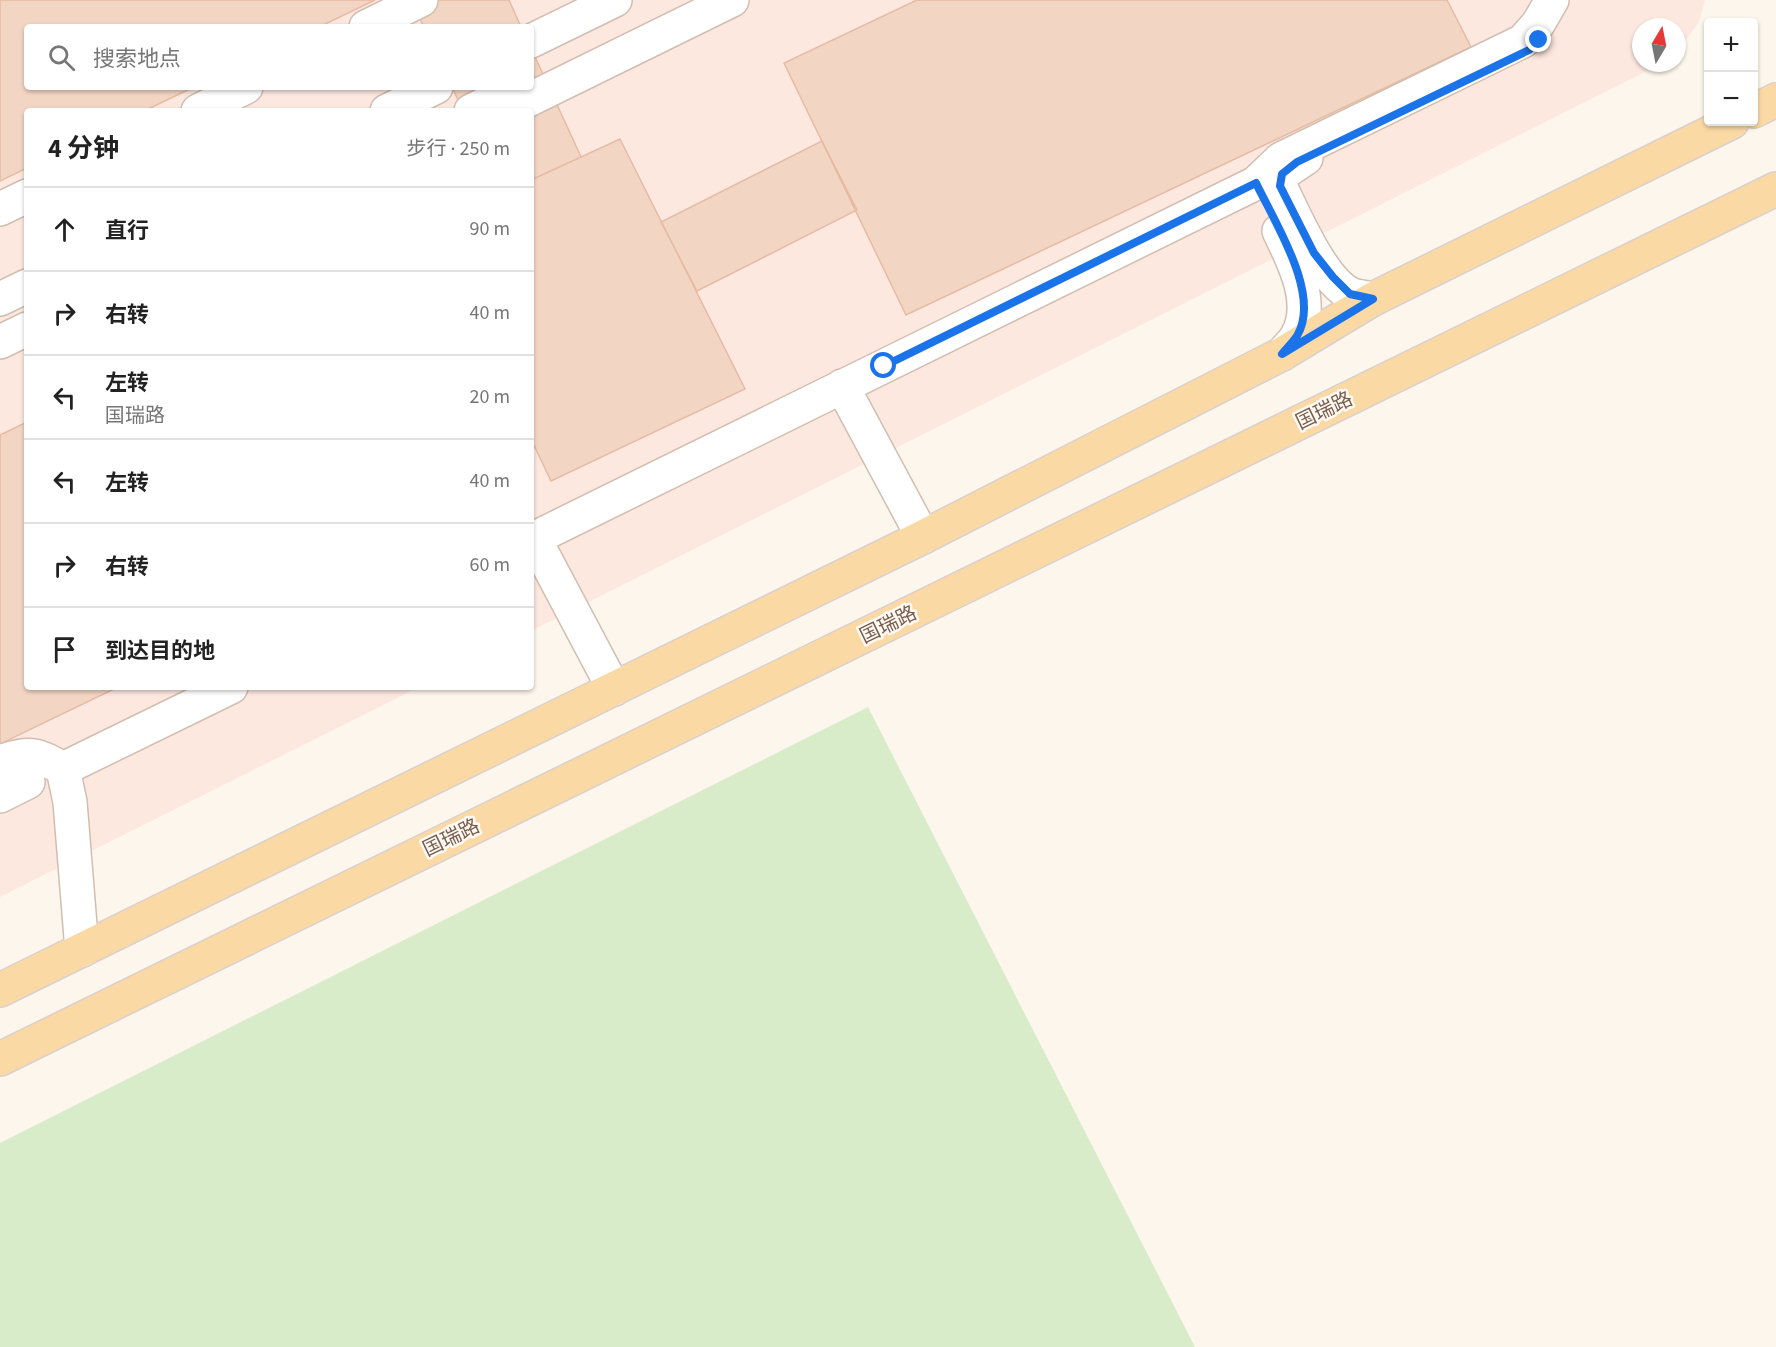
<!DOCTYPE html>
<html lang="zh">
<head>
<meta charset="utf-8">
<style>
	:root { --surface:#fff; --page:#f6f6f6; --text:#222; --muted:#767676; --line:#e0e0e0 }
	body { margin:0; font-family:"Source Sans 3","Noto Sans SC",sans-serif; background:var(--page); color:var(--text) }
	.controls { position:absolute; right:18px; top:18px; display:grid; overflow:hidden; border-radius:6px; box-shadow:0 2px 4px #0004 }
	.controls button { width:54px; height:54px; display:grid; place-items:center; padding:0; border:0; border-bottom:2px solid var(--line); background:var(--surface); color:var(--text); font:30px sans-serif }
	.compass { position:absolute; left:1632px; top:18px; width:54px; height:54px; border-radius:50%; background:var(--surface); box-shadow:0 2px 4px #0004; rotate:10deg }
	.stop { position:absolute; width:18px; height:18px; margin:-14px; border:4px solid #1a73e8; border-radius:50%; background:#fff }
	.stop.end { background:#1a73e8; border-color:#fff; box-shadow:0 2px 6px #0008 }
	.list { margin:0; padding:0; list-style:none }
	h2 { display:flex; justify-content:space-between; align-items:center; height:78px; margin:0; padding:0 24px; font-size:26px }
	h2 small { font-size:20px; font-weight:400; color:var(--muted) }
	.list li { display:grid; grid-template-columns:39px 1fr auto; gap:18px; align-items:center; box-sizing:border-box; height:84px; padding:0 24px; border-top:2px solid var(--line) }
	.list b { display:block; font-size:22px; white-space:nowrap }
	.list p { margin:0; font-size:20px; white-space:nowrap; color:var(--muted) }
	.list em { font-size:20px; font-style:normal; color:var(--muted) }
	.icon { flex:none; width:33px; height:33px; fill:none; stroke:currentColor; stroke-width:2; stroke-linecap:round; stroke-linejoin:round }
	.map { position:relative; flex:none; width:1776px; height:1347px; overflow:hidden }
	.search { position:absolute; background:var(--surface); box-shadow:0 2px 4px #0004; left:24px; top:24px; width:510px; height:66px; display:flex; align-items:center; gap:15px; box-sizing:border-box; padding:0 21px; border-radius:6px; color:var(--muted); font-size:22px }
	.panel { position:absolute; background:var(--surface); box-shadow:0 2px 4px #0004; left:24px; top:108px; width:510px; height:582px; border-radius:6px }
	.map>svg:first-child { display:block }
</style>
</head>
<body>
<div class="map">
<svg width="1776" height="1347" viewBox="0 0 1776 1347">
	<rect width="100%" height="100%" fill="#fdf6ec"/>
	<path fill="#fde8e0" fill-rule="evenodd" d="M0 0H1705L1699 22 1677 52V27H1641V63H1663L531 631V111H27V687H419L0 897ZM27 27H531V87H27Z"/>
	<path fill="#d8ecc9" d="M868 707 1195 1347H0V1143Z"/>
	<path fill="#f3d5c3" stroke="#e6bba3" stroke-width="1.5" d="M0 0H375L319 27H27V87H194L144 111H27V168L0 181Z
		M411 0H509L521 27H424Z
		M917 0H1447L1471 47 906 315 784 63Z
		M531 48 581 157 531 180V111H463L452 87H531Z
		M620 139 745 389 551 481 531 439V180Z
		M822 141 857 210 697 291 661 222Z
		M27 422V687H118L0 744V435Z"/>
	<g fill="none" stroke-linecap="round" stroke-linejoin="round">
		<defs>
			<path id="minor" d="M366 27 421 0
				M531 41 615 0
				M198 111 246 87
				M387 111 436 87
				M471 111 520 87
				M506 111 732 0
				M1306 158 1282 174 1280 186C1294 214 1321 279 1350 294 1356 297 1366 297 1373 299
				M0 209 27 196
				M1279 231C1293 260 1316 303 1297 336 1294 342 1287 348 1282 354
				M0 299 27 286
				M0 342 27 329
				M842 386 923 537
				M534 538 614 689
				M531 540 1256 183 1281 159 1523 41 1538 24 1552 0
				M0 762C30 751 37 754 63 769L70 802 82 950
				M63 769 231 687
				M0 796 28 782"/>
			<path id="major" d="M1754 111 1776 100
				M0 990 923 537 1282 354 1373 299 1732 122
				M0 1059 1776 189"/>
		</defs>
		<use href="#minor" stroke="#d1beb0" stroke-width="36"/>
		<use href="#major" stroke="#dad1cd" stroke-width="36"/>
		<use href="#minor" stroke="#fff" stroke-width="33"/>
		<use href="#major" stroke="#fbd9a5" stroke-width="33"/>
	</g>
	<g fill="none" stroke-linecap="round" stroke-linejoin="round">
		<path stroke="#1a73e8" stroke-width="8" d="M884 366 1256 183C1274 221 1322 295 1297 336 1293 342 1287 348 1282 354L1373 299 1350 294 1333 277 1314 253 1280 186 1282 174 1297 162 1529 50 1539 40"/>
	</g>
	<g text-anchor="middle" stroke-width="5" stroke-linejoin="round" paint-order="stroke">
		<g font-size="20" fill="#7a5c4d" stroke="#fffaf3">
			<text transform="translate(1324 410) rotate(-26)" y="7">国瑞路</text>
			<text transform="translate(888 624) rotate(-26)" y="7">国瑞路</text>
			<text transform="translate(451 837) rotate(-26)" y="7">国瑞路</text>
		</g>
	</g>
</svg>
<div class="controls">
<button>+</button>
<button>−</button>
</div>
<svg class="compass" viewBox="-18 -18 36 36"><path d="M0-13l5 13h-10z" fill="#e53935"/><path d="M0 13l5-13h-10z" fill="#767676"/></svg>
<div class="stop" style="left:884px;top:366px"></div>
<div class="stop end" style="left:1539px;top:40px"></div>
<div class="search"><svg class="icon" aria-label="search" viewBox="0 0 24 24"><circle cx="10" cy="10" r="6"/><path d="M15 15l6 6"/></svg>搜索地点</div>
<section class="panel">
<h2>4 分钟<small>步行 · 250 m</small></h2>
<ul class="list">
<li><svg class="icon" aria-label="ahead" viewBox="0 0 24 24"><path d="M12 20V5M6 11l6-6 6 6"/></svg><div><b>直行</b></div><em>90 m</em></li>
<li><svg class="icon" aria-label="right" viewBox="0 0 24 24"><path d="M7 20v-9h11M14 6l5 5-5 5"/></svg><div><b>右转</b></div><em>40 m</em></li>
<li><svg class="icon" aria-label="left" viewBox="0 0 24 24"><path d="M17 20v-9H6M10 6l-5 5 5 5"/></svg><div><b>左转</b><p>国瑞路</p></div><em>20 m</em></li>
<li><svg class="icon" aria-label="left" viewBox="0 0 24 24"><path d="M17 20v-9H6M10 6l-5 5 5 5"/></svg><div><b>左转</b></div><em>40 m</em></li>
<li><svg class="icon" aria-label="right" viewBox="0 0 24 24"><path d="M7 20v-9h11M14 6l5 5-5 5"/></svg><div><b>右转</b></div><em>60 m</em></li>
<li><svg class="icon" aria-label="arrive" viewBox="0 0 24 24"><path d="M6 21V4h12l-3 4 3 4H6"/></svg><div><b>到达目的地</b></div></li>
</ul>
</section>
</div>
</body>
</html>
